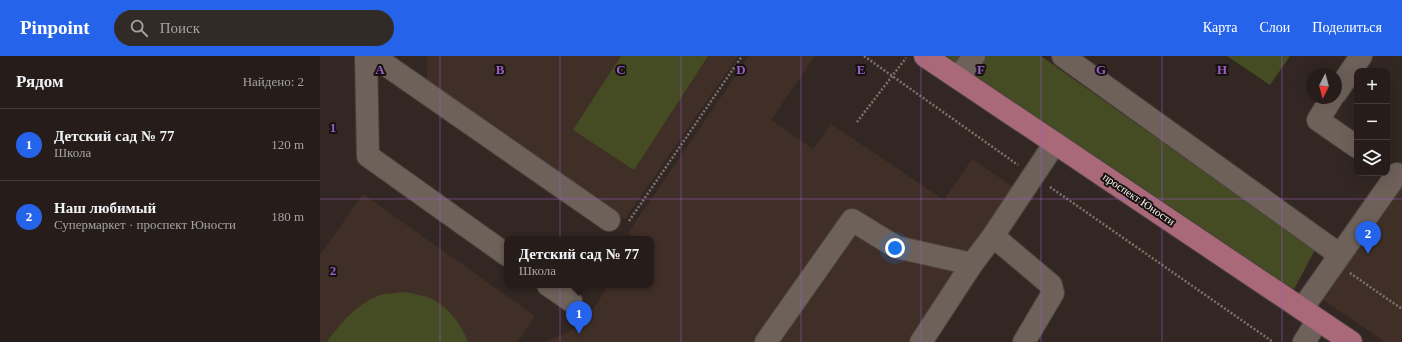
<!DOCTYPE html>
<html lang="ru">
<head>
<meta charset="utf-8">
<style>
	:root { --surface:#261d1a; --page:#322a27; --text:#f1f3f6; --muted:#a4a2a2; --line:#423b39; --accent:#2563eb }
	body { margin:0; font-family:Georgia,serif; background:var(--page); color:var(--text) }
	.controls { position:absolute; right:12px; top:12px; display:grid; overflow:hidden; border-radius:8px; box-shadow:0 4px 16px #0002 }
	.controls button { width:36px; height:36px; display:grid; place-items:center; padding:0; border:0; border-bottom:1px solid var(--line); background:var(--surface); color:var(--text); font:20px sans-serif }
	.compass { position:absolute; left:986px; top:12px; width:36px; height:36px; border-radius:50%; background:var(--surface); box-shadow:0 4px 16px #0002; rotate:186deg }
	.you { position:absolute; left:575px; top:192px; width:14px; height:14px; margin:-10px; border:3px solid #fff; border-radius:50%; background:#1a73e8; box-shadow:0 0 0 6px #1a73e833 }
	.badge { display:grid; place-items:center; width:26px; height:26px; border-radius:50%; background:var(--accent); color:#fff; font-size:13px; font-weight:700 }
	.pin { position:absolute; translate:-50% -33px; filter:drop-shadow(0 1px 2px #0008) }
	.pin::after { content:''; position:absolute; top:21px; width:14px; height:12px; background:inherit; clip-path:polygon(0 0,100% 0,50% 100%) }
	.popup { position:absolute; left:184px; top:180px; width:150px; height:52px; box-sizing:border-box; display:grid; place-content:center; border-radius:8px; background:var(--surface); filter:drop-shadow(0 1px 3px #0005); font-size:13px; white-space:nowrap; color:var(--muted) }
	.popup b { font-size:15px; color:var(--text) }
	.popup::after { content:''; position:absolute; left:50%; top:100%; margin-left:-8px; border:8px solid transparent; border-top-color:var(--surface) }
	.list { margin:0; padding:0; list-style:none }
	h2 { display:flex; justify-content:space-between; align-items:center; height:52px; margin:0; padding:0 16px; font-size:17px }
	h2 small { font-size:13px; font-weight:400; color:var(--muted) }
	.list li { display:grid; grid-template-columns:26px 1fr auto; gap:12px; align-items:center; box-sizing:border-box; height:72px; padding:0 16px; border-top:1px solid var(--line) }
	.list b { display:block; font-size:15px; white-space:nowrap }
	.list p { margin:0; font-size:13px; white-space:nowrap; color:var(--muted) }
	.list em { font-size:13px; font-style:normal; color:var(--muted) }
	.icon { flex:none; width:22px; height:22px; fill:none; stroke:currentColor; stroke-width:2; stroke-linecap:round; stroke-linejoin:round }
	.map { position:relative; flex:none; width:1082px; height:286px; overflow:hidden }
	header { display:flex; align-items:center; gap:24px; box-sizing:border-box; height:56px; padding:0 20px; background:var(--accent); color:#fff }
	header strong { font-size:19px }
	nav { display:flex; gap:22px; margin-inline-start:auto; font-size:14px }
	.search { width:280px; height:36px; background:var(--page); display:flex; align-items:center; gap:10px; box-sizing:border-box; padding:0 14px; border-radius:22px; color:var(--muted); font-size:15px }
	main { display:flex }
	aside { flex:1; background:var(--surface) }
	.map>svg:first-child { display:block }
</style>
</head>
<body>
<header>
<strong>Pinpoint</strong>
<div class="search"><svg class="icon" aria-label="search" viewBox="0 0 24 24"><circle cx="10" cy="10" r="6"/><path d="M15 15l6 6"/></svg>Поиск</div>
<nav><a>Карта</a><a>Слои</a><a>Поделиться</a></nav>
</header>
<main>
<aside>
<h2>Рядом<small>Найдено: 2</small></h2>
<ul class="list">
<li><span class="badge">1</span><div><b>Детский сад № 77</b><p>Школа</p></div><em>120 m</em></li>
<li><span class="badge">2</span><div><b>Наш любимый</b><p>Супермаркет · проспект Юности</p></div><em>180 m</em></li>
</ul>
</aside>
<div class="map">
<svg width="1082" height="286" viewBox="0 0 1082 286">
	<rect width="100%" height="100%" fill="#322722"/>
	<path fill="#402f26" d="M107 0H418L305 163 107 25Z
		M429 0H495L451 64 493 93 511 68 624 144 652 103 695 132 598 286H225L262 270 289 229H331V183H314L308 177Z
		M1075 126 1082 131V286H1065L1002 243Z
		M43 138 215 260 198 286H0V199Z"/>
	<path fill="#454c23" d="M301 0H388L314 114 253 74Z
		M622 0H721L995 194 973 235Z
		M907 0H970L950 29Z
		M85 236C93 238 102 239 110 242 128 250 141 268 148 286H7C21 266 37 248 60 239 68 237 77 237 85 236Z"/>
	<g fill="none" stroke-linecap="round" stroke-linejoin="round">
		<defs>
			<path id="minor" d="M46 0 48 100 187 199
				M53 0 289 164
				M743 0 1020 199
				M638 22 654 0
				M1016 37 1041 0
				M1012 42 998 64 1037 91
				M673 180 731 229 733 237 704 286
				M228 229 251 245
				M982 253 1077 118
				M446 286 532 164 576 191 652 208
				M601 286 652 208 673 180 735 87
				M984 286 998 264"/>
			<path id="major" d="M605 0 1031 286"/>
		</defs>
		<use href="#minor" stroke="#4b423d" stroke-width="24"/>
		<use href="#major" stroke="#4b423d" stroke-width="24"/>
		<path stroke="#7d736e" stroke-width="2.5" stroke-dasharray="2 2" stroke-linecap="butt" d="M544 0 698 109
			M537 66 586 2
			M730 131 953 286
			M309 165 422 0
			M1030 217 1082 253"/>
		<use href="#minor" stroke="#6d615a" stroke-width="22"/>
		<use href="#major" stroke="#a96979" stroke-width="22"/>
	</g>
	<path fill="none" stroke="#9a5dcb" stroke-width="1" stroke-opacity="0.55" d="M120 0V286M240 0V286M361 0V286M481 0V286M601 0V286M721 0V286M842 0V286M962 0V286M0 143H1082"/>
	<g text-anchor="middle" stroke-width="4" stroke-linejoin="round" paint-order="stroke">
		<g font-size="11" fill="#f9f1ee" stroke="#16110f">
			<text transform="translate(819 143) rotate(34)" y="4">проспект Юности</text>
		</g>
	</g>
	<g font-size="13" text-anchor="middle" font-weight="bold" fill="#9a5dcb" stroke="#16110f" stroke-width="4" stroke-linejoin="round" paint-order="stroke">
		<text x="60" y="18">A</text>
		<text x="180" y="18">B</text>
		<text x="301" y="18">C</text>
		<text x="421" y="18">D</text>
		<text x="541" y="18">E</text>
		<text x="661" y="18">F</text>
		<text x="781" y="18">G</text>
		<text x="902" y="18">H</text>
		<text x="13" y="76">1</text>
		<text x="13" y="219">2</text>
	</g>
</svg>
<div class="controls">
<button>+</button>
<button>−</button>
<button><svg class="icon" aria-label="layers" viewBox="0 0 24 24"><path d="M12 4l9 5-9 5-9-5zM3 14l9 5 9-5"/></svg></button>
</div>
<svg class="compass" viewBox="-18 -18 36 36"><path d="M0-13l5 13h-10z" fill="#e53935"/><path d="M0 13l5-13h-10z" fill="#a4a2a2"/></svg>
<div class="you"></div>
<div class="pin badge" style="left:259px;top:278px">1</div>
<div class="popup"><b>Детский сад № 77</b>Школа</div>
<div class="pin badge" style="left:1048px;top:198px">2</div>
</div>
</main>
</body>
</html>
